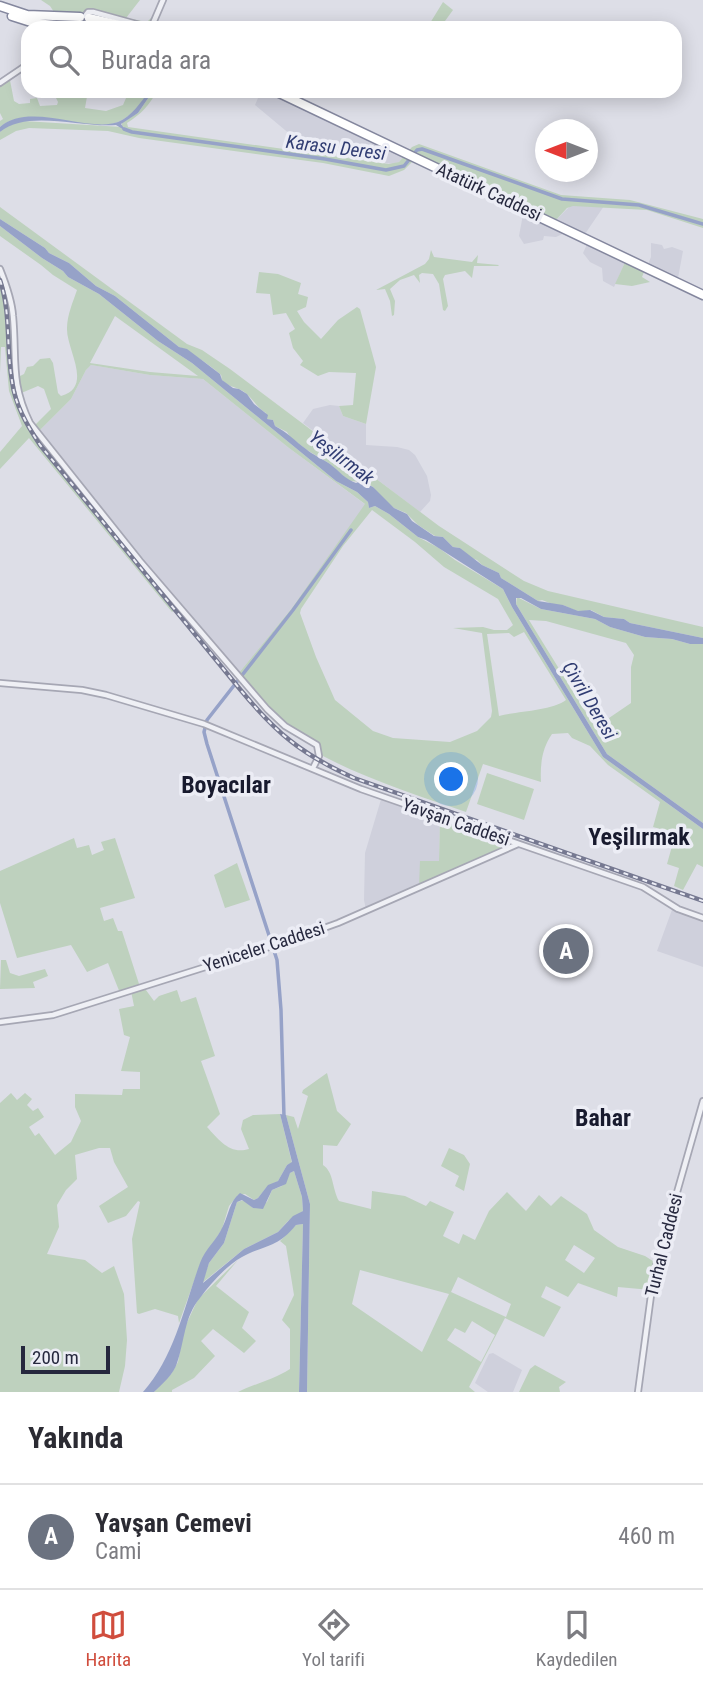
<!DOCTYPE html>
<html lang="tr">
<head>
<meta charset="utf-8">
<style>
	:root { --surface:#fff; --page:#f7f7f7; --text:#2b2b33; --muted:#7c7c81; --line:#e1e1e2; --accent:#d04d3d }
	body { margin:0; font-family:"Roboto Condensed",sans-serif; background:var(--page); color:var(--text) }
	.compass { position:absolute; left:535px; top:119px; width:63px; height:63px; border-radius:50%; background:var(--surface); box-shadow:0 4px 18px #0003; rotate:270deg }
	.scale { position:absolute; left:21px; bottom:18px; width:89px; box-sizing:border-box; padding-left:7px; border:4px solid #26283e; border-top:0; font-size:19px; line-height:24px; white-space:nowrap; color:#26283e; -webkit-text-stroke:5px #ecedf5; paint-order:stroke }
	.you { position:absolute; left:452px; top:780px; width:24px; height:24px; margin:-18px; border:5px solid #fff; border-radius:50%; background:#1a73e8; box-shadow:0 0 0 10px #1a73e833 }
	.badge { display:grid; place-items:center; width:46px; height:46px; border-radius:50%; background:var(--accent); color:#fff; font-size:23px; font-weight:700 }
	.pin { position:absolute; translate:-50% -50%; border:4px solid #fff; box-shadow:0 2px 7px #0006 }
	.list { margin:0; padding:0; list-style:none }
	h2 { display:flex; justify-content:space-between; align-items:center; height:91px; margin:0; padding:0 28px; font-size:30px }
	h2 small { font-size:23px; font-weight:400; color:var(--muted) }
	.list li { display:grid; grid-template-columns:46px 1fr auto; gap:21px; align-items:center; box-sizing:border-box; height:105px; padding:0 28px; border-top:2px solid var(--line) }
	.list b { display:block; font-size:26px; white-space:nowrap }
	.list p { margin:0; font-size:23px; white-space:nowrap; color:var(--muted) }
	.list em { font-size:23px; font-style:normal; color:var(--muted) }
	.icon { flex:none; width:38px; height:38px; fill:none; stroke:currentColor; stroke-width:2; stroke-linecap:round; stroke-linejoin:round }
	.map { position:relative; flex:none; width:703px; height:1392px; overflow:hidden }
	.search { position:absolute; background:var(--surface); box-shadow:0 4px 18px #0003; left:21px; right:21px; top:21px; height:77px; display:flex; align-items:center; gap:18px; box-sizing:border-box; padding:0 24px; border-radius:21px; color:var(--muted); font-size:26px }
	.sheet { height:196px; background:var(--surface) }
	nav { display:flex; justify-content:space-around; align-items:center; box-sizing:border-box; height:98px; border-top:2px solid var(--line); background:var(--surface); font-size:19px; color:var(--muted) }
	nav a { display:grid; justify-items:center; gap:4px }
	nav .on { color:var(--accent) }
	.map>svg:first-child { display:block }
</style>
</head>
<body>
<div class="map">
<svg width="703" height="1392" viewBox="0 0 703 1392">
	<rect width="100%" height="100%" fill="#dddee7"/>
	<path fill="#cfd0dc" d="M261 91H275L407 153 399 162 393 164 306 151 297 140 255 105Z
		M570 206H604L585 234 556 220Z
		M524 209 569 231 556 237 544 236 543 240 524 244 519 236Z
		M589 240 627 258 614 287 603 281 602 268 590 262 583 253Z
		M651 243 662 245 664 249 672 247 683 251 678 278 648 264 651 257Z
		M91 365 150 375 203 379 289 448 366 505 292 608 238 674 194 625 37 433 71 399 86 370Z
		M330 405 339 406 343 416 366 424V445L397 447 409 450 415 455 427 476 431 495 430 501 420 512 303 423 313 409Z
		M382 796 440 816 439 861 419 886 366 910 364 900 365 853Z
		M673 907 703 918V967L657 951Z
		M493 1353 522 1370 513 1392H488L475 1383 489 1354Z"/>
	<path fill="#bed1be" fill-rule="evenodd" d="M41 0H140L126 18 147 22 151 18 155 20 151 28C119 28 88 18 56 15L50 6Z
		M443 2 453 10 445 21 449 28H427Z
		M9 75 14 101 19 104 30 103V99L37 98 40 106 57 105 58 102 54 94 71 96V91H88L85 108 106 111 123 105 129 91H149C142 103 132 116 118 122 89 134 29 102 0 127V121L3 119 0 113V83Z
		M153 91H157C149 106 141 114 127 123L128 127 389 164 399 162 412 147 419 144 561 195 630 200 703 219V228L647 210 573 206 567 208 556 220 419 155 404 170 389 176 323 163 139 138 108 131 29 128 16 131 0 140V132L8 125 23 121 122 127V122L138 113Z
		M0 207 187 344 202 350 230 369 439 526 524 581 548 591 703 627V638L630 623 624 619 604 617 591 610 579 612 563 605H555L542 600 538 601 501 578 499 573 482 565 477 560 471 558 460 548 453 547 443 537 435 536 418 525 406 513 394 508 380 496 373 487 365 482 349 481 330 464 307 450 290 437 287 432 275 426 273 420 267 419 266 413C256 407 251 395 241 390 235 387 227 386 222 380 221 379 222 376 221 375 217 370 185 348 179 347L115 296 96 286 69 263 49 253 45 248 0 219Z
		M0 226 42 258 63 271 68 277 99 294 158 341 192 363 336 481 357 492 368 502 369 508 375 506 389 514 418 537 439 548 455 560 503 589 512 607 603 757 703 829V867L697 864 683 890 674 886 679 868 667 864 674 839 667 837 668 831 653 827 660 802 608 765 590 746 572 738 568 733 552 734C542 748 540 765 541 782L483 764 466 812C416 795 366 779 319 754L318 747 280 722 238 674 292 608 365 504 289 448 203 379 150 375 91 365 86 370 71 399 37 433 179 607 172 612 29 438 0 469V452L22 426 9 391 5 347H1L0 373V269C13 304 15 340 18 377L24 374 27 367 33 366 40 359 50 358 53 363 58 393 61 396C94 387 66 349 67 328 67 315 73 302 77 290L53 275 41 265 0 236ZM115 316 198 376 150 372 90 363ZM38 386 44 389 51 409 33 427 19 394ZM372 510 415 542 444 567 498 599 513 625 507 630H494L483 627 453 628 482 633 492 711 491 717 477 731 450 742 393 738 373 731 335 700 316 657 300 613 301 609 343 546ZM524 632 566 700C551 711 518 711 499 716L487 634 509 633 514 637Z
		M431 250 434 257 472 262 478 255 477 263 499 265 498 266H474L472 278 465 271 445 275 443 279 448 306 445 311 443 310 439 284 433 274 422 273 419 275 420 283 414 275 400 280 390 289 395 301 394 315 392 316 390 301 385 289 376 290 425 264 429 259Z
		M627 258 646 267 642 277 650 282 632 286 615 284Z
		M259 272 278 274 301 283 298 294 308 297 306 307 297 311 304 322 321 339 338 320 357 307 360 309 376 367 366 424 343 416 339 406 353 405 356 373 329 372 318 376 300 365 303 361 293 348 289 333 295 329 286 313 273 315 270 294 256 293Z
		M517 597 541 609 595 619 610 627 645 637 672 639 690 644H703V823L607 754 516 604ZM529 620 546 621 626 643 634 655 631 667V703L609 718 606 725 598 732Z
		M487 773 534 789 524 820 477 804Z
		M440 816 519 844 419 886 420 861H439Z
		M74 838 77 848 89 845 92 855 104 850 101 842 115 838 135 898 100 908 104 921 113 918 118 931H122L140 987 143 986 154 1001 159 996 177 990 181 1002 196 997 215 1056 201 1061 220 1114 207 1127C219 1140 230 1155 249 1149L241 1129 243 1120 253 1115 280 1114 292 1163 287 1165 278 1181 266 1188 258 1198 254 1200 245 1194 238 1195 229 1206 222 1229 201 1262 179 1323 178 1316 155 1309 139 1314 137 1313 132 1239 140 1202 138 1201 126 1216 108 1223 99 1206 128 1187 114 1162 110 1148H99L75 1155 77 1179 66 1190 57 1205 59 1227 47 1254 85 1260 102 1273 114 1266 124 1294 127 1340 125 1366 119 1392H0V1103L11 1093 17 1100 25 1093 32 1099 27 1105 33 1111 38 1108 44 1117 29 1127 35 1136 39 1133 55 1155 71 1142 81 1121 75 1107V1094L122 1095 123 1089H140V1072L121 1071 130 1037 124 1035 119 1009 134 1006 131 991 120 993 108 963 87 972 71 945 17 958 0 903V871Z
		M237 863 250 900 225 908 214 875Z
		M1 960H6L10 973 19 976 45 969 48 976 33 982 35 988 0 989Z
		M327 1073 337 1111 351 1124 337 1146 323 1145V1165C334 1172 332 1189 339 1201L371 1209 372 1191 405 1196 426 1206 430 1201 454 1212 443 1236 459 1244 463 1234 475 1240 489 1211 507 1192 526 1211 539 1195 551 1206 561 1196 587 1214 594 1230 618 1247 645 1256 656 1263 651 1290 618 1287 617 1297 578 1283 568 1297 546 1286 541 1297 561 1307 544 1337 505 1318 469 1387 475 1392H307L310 1204 286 1115 294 1117 298 1129 308 1096 302 1093 303 1090ZM574 1245 595 1258 584 1273 565 1260ZM360 1270 449 1294 422 1352 352 1304ZM458 1277 511 1304 506 1317 451 1292ZM472 1321 495 1335 481 1362 447 1340 455 1328 465 1333Z
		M449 1148 464 1155 470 1164 464 1191 455 1186 459 1176 441 1166Z
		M294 1171 302 1197 303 1211 288 1221 278 1232 244 1249 202 1283 209 1263 224 1243 237 1202 244 1200 253 1208 267 1202 272 1190 282 1186 290 1173Z
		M303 1224 299 1392H238C256 1383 273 1380 290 1369V1329L282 1320 294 1295 286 1246 280 1241 296 1225Z
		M238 1260 216 1286 249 1312 242 1328 256 1341 244 1353 213 1329 201 1341 215 1356 194 1378 172 1390V1392H154L171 1374 178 1362 184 1329 198 1299Z
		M535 1365 566 1382 559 1387 560 1392H519L530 1369Z"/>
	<path fill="#96a2c8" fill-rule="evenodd" d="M149 91H153L138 113 121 124 126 131 116 125C82 128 27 109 0 132V127C29 101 88 133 118 122 132 116 141 102 149 91Z
		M0 219 45 248 49 253 69 263 96 286 115 296 179 347 187 349 203 361 220 374 222 380 233 388 239 389 247 394 254 404 268 415 267 419 273 420 275 426C287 432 295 441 306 449 313 455 323 459 330 464 338 470 346 480 356 483L361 481 373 487 394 508 407 514 412 521 434 536 443 537 453 547 460 548 482 565 499 573 501 578 538 601 563 605 578 611 590 610 604 617 624 619 630 623 703 638V644H690L672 639 645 637 610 627 595 619 541 609 521 598H516V604L607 754 703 823V829L603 757 512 607 503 589 426 540 418 537 389 514 375 506 369 508 368 502 357 492 336 481 192 363 158 341 99 294 68 277 63 271 42 258 0 226Z
		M280 1114 286 1115 310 1204 307 1392H299L303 1224 296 1225C276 1249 266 1244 242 1257 226 1266 211 1283 200 1298 184 1317 185 1340 177 1363 174 1374 162 1384 154 1392H143C175 1356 184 1307 200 1263 205 1249 217 1240 223 1226 229 1214 229 1202 240 1193L254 1200 258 1198 268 1185 278 1181 287 1165 292 1162ZM294 1171 302 1197 303 1211 293 1216 278 1232 244 1249 203 1283 209 1263 224 1243 237 1202 242 1200 253 1208 263 1209 272 1190 286 1184 290 1173Z"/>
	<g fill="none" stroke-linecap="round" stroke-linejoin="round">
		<path stroke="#96a2c8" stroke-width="3.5" d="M124 129 132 132 325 159 386 170 404 166 417 150 422 149 562 199 639 205 703 224
			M284 1117 281 1010 277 960 207 744 204 732 207 720 293 610 351 530"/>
		<defs>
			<path id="minor" d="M85 16 88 12H93L151 28
				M151 28 163 0
				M0 83 28 64
				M0 269C6 284 12 300 13 316 17 359 10 382 30 423L140 561 267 709 285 726 317 745 319 756 313 768
				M0 683 82 690 106 695 204 724 361 789 643 887 678 909 703 918
				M0 1022 53 1015 285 942 338 923 518 844
				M638 1392 654 1273 703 1101"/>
			<path id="highway" d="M0 6 27 15 80 17
				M12 16 34 23 78 27
				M89 18 132 28
				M89 28H90
				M275 91 703 295"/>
		</defs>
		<use href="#minor" stroke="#a6a7b4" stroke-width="8"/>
		<use href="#highway" stroke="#84879e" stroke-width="11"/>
		<use href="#minor" stroke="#eff0f5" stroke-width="4.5"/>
		<use href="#highway" stroke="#fff" stroke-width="8"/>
		<defs>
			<path id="rail" d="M0 280C11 313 6 347 12 381 15 405 27 425 40 445L239 688C276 733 301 754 354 778L703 901"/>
		</defs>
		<use href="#rail" stroke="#767991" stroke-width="4.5"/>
		<use href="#rail" stroke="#ecedf5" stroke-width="2" stroke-dasharray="5" stroke-linecap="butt"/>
	</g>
	<g text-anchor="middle" stroke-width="7" stroke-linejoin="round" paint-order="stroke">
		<g font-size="18" fill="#26283e" stroke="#ecedf5">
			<text transform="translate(489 192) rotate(25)" y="6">Atatürk Caddesi</text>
			<text transform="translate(456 822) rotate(19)" y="6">Yavşan Caddesi</text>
			<text transform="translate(264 947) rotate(-18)" y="6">Yeniceler Caddesi</text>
			<text transform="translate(664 1245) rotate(-76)" y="6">Turhal Caddesi</text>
		</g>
		<g font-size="19" font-style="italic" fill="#303c72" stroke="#ecedf5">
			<text transform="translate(336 147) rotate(7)" y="7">Karasu Deresi</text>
			<text transform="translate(342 457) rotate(37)" y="7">Yeşilırmak</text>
			<text transform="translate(590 700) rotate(59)" y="7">Çivril Deresi</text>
		</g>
		<g font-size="24" font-weight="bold" fill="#181a2e" stroke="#ecedf5">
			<text x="226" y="793">Boyacılar</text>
			<text x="639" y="845">Yeşilırmak</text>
			<text x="603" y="1126">Bahar</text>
		</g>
	</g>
</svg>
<svg class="compass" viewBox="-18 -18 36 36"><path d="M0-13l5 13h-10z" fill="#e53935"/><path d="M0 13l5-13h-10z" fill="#7c7c81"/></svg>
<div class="scale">200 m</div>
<div class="you"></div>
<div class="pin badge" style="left:566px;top:951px;background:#6b7280">A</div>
<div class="search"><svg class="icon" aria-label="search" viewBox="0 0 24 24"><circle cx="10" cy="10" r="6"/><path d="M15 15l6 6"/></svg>Burada ara</div>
</div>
<section class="sheet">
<h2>Yakında<small></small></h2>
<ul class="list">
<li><span class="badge" style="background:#6b7280">A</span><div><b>Yavşan Cemevi</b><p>Cami</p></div><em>460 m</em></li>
</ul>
</section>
<nav>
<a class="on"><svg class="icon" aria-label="map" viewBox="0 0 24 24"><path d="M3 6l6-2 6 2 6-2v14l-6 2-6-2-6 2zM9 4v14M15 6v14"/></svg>Harita</a>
<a><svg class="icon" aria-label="directions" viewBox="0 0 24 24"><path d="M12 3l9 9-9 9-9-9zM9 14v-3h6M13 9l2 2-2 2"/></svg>Yol tarifi</a>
<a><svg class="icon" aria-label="saved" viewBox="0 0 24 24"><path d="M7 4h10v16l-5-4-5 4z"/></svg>Kaydedilen</a>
</nav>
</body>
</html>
